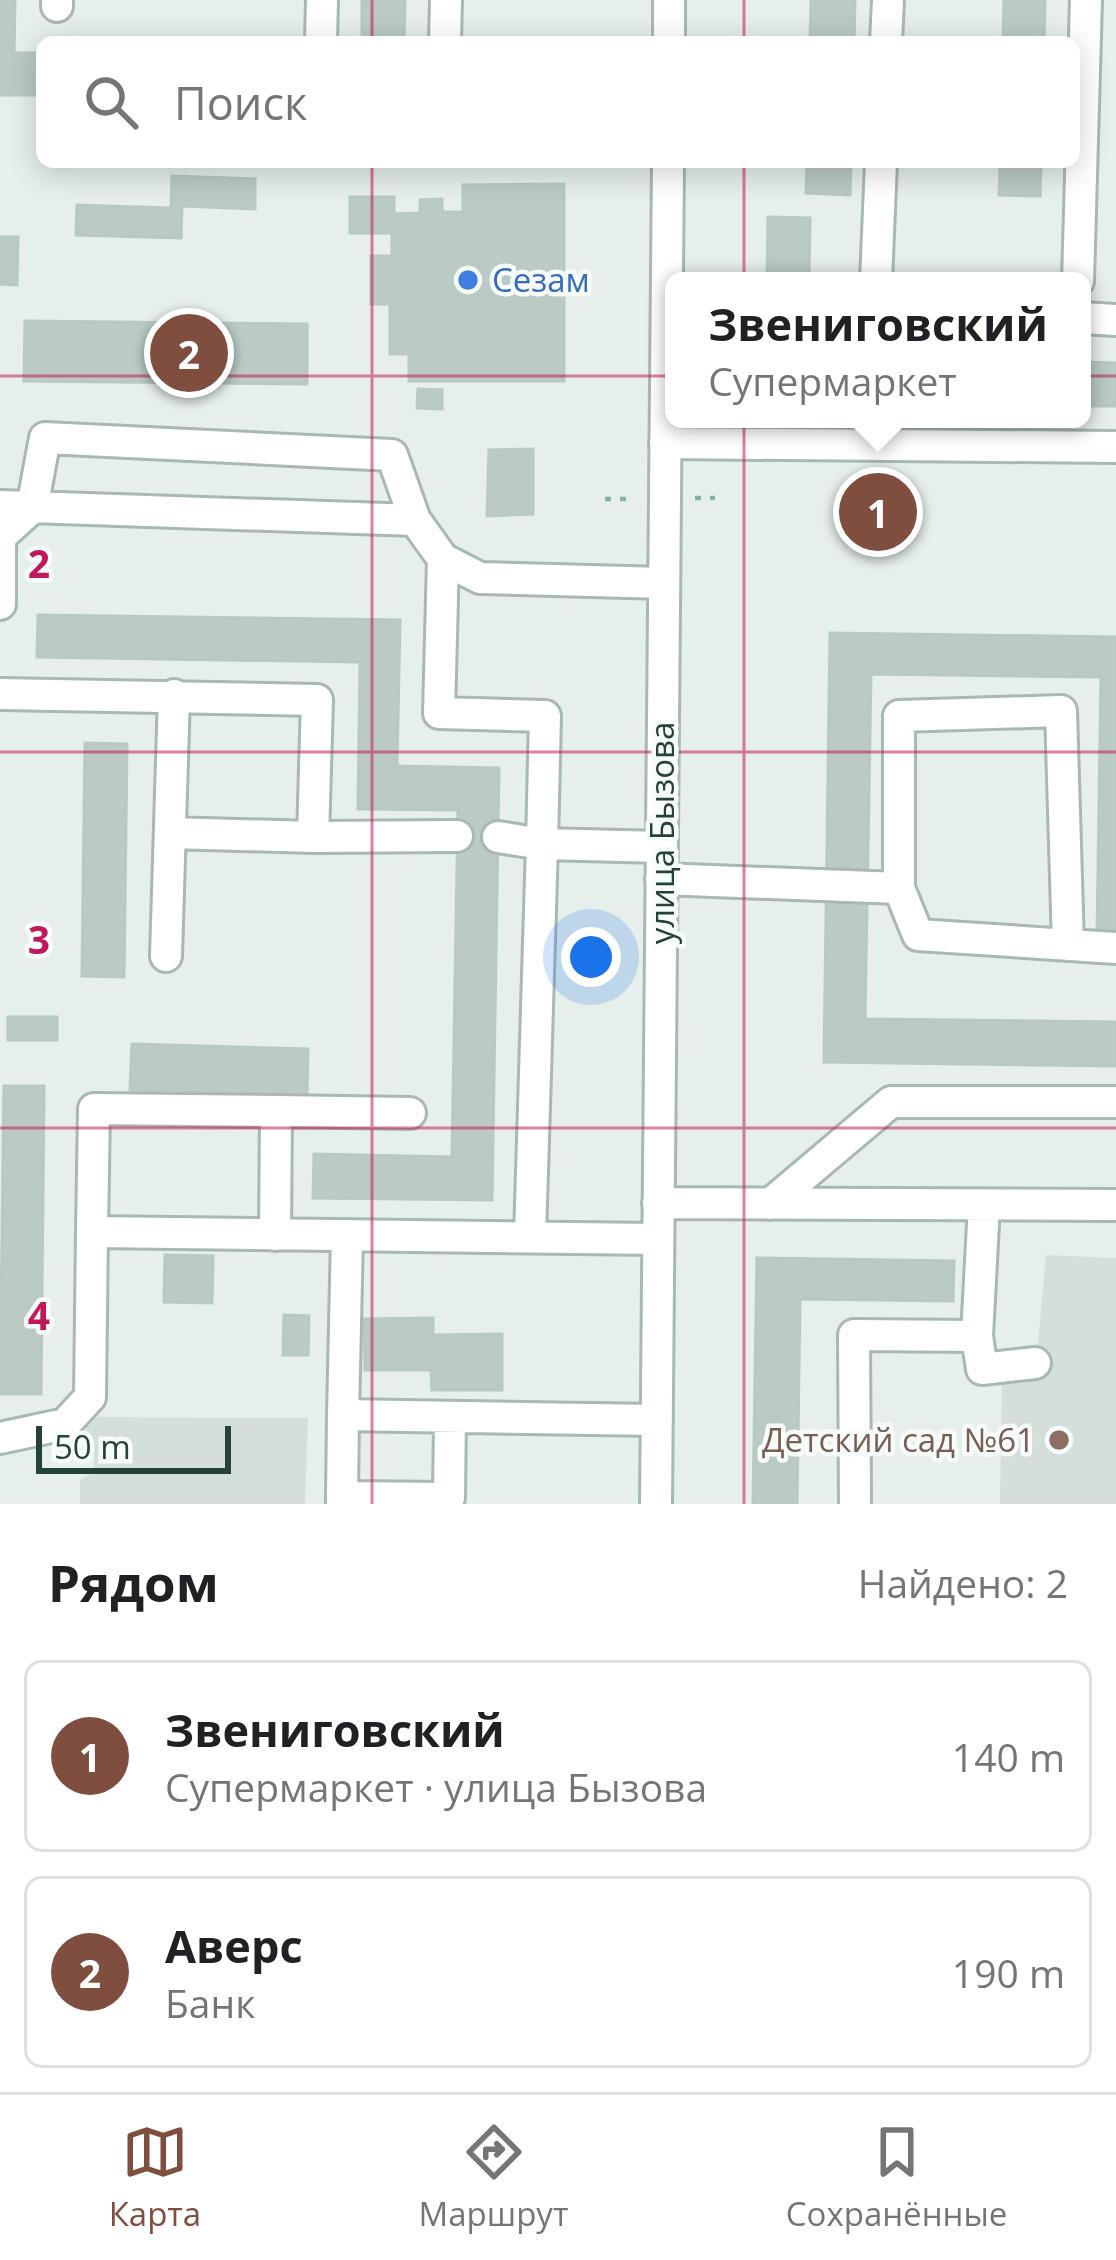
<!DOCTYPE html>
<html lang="ru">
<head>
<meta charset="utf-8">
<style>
	:root { --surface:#fff; --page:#f6f6f6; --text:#202124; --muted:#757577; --line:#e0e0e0; --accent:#7f4e3f }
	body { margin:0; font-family:"Open Sans",sans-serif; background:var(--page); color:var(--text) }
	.scale { position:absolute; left:36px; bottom:30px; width:195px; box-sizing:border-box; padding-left:12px; border:6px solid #24423a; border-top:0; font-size:33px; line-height:42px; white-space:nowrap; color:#24423a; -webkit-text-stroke:9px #f7fbf9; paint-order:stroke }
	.you { position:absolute; left:591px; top:957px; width:42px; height:42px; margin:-30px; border:9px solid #fff; border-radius:50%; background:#1a73e8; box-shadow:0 0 0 18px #1a73e833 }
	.badge { display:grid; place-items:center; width:78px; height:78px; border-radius:50%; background:var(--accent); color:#fff; font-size:39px; font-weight:700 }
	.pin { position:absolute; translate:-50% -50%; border:6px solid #fff; box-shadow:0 3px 12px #0006 }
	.popup { position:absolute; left:665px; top:272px; width:426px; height:156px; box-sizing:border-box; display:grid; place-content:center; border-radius:18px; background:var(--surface); filter:drop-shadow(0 3px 9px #0005); font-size:39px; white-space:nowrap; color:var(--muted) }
	.popup b { font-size:45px; color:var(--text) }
	.popup::after { content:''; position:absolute; left:50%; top:100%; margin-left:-24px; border:24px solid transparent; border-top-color:var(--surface) }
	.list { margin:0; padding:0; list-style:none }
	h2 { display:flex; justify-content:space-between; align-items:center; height:156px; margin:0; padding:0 48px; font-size:51px }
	h2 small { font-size:39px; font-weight:400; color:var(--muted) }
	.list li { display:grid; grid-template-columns:78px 1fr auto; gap:36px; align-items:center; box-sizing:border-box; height:192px; margin:0 24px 24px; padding:0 24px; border:3px solid var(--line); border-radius:18px }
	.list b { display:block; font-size:45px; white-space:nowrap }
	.list p { margin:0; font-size:39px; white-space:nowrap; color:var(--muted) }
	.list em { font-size:39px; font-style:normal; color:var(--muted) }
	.icon { flex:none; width:66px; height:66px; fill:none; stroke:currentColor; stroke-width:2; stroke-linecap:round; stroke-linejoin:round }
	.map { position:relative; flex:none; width:1116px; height:1504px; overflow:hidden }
	.search { position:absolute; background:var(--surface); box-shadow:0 6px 30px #0003; left:36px; right:36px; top:36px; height:132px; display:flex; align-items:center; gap:30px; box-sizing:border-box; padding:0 42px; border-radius:18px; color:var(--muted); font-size:45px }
	.sheet { height:588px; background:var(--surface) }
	nav { display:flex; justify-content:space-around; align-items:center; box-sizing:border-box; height:168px; border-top:3px solid var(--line); background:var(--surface); font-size:33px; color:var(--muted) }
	nav a { display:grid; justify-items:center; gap:6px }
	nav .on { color:var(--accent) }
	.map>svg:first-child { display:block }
</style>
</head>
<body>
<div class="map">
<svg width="1116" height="1504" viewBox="0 0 1116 1504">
	<rect width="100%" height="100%" fill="#e6efeb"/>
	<path fill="#d4dfda" d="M1046 1255 1116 1258V1504H1000L1002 1376 1038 1343Z
		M87 1417 308 1418 305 1504H80V1480L94 1472V1455L86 1442Z"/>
	<path fill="#bbcac4" stroke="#b8c9c2" stroke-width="3" d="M0 0H15L14 53H42V95H0Z
		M362 0H405L404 42H362Z
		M811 0H855L854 42H810Z
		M1004 0H1045L1044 42H1003Z
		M807 162H851L850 195 806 193Z
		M1000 162H1041L1040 196 999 195Z
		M172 176 255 179V209L182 206 181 238 76 235 77 205 171 208Z
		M564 184V381H409V354H390V304H371V256H392V233H350V197H394V214L420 213V200L442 199V212H463V185Z
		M768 217 810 218 809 281H767Z
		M0 237H18L17 285 0 284Z
		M25 321 307 324V384L24 381Z
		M1082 362 1116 363V406H1082Z
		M418 389 442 390V409L417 408Z
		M533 449V514L487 516 489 450Z
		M855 494 913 495V531H855Z
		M38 615 400 620 397 766 499 768 492 1200 313 1198 314 1154 452 1157 458 810 358 809 360 662 37 657Z
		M830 633 1116 637V936H1097L1101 677 871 674 865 1019 1116 1022V1066L824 1062Z
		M85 743 127 744 124 977 82 976Z
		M8 1017H57V1040H8Z
		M132 1044 308 1049 307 1095 130 1090Z
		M4 1086H44L41 1394H0Z
		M165 1255 213 1256 212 1303 164 1302Z
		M757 1258 954 1261 953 1301 800 1299 797 1504H753Z
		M284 1315 309 1316 308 1355H283Z
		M433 1318V1335L502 1334V1390H432L431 1370H365L364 1319Z"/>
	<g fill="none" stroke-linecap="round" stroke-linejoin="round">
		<defs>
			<path id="minor" d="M57 6V0
				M321 42 322 0
				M445 42 446 0
				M669 42V0
				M886 42 888 0
				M876 281 881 162
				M1078 281 1086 0
				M1082 318 1116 320
				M665 443 1116 447
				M0 506 415 520 443 559 480 578 664 583
				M443 559 439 713 545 716 542 844 498 837
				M0 604V537L32 508 45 438 392 455 415 520
				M0 694 317 700 313 837 457 836
				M170 833 313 837
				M661 879 899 888
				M1068 945 1061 711 899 716V888L918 935 1116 948
				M166 956 174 695
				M276 1111 410 1113
				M658 1203 1116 1205
				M770 1204 891 1102H1116
				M92 1232 94 1109 276 1111 275 1235
				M347 1235 343 1415 657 1420
				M530 1237 542 844 662 847
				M977 1336 982 1369 1035 1363
				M0 1438 65 1424 90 1397 92 1232 658 1239
				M342 1497 343 1415
				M342 1504V1497L449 1498 450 1417
				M656 1504 668 162
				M855 1504 854 1335 977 1336 984 1205"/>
		</defs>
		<use href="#minor" stroke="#a8b8b2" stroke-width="36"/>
		<path stroke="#86b3a5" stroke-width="4.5" stroke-dasharray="6 9" stroke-linecap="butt" d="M695 498H715
			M605 499H635"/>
		<use href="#minor" stroke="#fff" stroke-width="30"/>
	</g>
	<path fill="none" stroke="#c2185b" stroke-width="3" stroke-opacity="0.55" d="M372 0V42M744 0V42M372 162V1504M744 162V1504M0 376H1116M0 752H1116M0 1128H1116"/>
	<circle fill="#3f7fe0" stroke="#f7fbf9" stroke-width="4.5" cx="468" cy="280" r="12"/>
	<circle fill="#8d6e63" stroke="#f7fbf9" stroke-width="4.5" cx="1059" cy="1440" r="12"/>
	<g text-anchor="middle" stroke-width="9" stroke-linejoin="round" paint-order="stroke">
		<g font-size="33" fill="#366cbe" stroke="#f7fbf9" text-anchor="start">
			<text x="492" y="292">Сезам</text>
		</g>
		<g font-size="33" fill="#24423a" stroke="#f7fbf9">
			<text transform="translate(662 833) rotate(-90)" y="12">улица Бызова</text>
		</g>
		<g font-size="33" fill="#785e54" stroke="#f7fbf9" text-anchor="end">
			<text x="1035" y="1452">Детский сад №61</text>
		</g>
	</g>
	<g font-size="39" text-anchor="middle" font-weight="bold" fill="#c2185b" stroke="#f7fbf9" stroke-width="9" stroke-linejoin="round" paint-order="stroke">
		<text x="39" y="578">2</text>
		<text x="39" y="954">3</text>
		<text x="39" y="1330">4</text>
	</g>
</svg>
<div class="scale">50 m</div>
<div class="you"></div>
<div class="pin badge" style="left:878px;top:512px">1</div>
<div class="popup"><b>Звениговский</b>Супермаркет</div>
<div class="pin badge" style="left:189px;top:353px">2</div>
<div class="search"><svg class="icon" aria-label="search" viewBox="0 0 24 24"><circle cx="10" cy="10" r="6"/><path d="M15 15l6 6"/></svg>Поиск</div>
</div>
<section class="sheet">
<h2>Рядом<small>Найдено: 2</small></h2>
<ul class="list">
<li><span class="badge">1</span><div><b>Звениговский</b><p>Супермаркет · улица Бызова</p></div><em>140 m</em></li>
<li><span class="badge">2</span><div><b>Аверс</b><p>Банк</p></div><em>190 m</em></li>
</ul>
</section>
<nav>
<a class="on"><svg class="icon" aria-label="map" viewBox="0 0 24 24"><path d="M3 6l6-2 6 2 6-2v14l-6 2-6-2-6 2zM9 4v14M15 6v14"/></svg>Карта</a>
<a><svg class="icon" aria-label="directions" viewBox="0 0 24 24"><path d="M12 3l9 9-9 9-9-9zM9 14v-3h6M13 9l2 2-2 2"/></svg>Маршрут</a>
<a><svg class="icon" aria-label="saved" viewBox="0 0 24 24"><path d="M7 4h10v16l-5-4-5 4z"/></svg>Сохранённые</a>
</nav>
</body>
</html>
